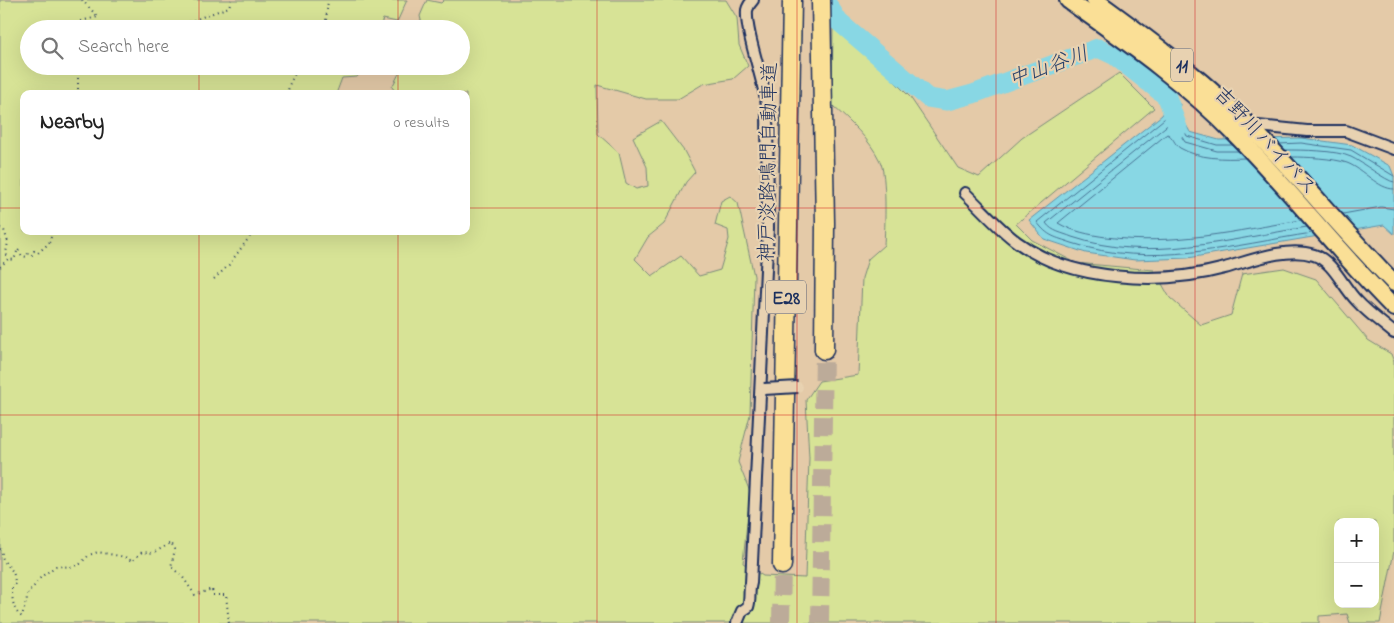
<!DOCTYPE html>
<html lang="en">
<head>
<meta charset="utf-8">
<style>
	:root { --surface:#fff; --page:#f6f6f6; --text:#222; --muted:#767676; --line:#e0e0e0 }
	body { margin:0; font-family:"Indie Flower","Klee One",sans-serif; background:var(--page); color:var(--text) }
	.controls { position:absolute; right:15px; bottom:15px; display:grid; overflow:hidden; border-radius:10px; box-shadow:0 5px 20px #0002 }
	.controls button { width:45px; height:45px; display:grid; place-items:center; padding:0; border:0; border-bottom:1px solid var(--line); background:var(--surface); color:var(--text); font:25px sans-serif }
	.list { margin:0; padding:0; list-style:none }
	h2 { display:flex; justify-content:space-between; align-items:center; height:65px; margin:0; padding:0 20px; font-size:21px }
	h2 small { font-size:16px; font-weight:400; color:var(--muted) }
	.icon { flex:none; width:28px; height:28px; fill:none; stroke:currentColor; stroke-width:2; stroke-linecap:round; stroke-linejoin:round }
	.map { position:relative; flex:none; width:1394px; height:623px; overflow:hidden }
	.search { position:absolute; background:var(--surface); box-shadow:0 5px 20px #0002; left:20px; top:20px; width:450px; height:55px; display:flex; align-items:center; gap:12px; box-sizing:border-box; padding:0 18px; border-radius:28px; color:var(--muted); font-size:19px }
	.panel { position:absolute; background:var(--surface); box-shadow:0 5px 20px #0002; left:20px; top:90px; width:450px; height:145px; border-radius:10px }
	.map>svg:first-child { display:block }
</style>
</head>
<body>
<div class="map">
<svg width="1394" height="623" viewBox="0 0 1394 623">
	<rect width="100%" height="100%" fill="#e4caa8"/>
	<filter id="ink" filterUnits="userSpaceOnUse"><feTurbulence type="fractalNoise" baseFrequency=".02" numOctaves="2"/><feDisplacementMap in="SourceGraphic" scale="10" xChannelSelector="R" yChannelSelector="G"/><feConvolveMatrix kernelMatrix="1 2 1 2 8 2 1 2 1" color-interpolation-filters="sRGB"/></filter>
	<g filter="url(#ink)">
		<path fill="#d7e396" stroke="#79897a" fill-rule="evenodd" d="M0 0H407L397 22 383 19 379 29H29V66H366L357 77 342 78 336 94H24V231H466V167L470 153 466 142V94H397L392 87 403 66H461V29H423L420 16 427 0 441 3 444 0H726L737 18 739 45 748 66 733 79 703 84 678 99H646L597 85 598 134 619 153 626 183 636 189 648 186 647 167 633 137 661 121 684 151 695 172 686 182 664 224 648 237 635 259 652 276 681 256 699 276 720 270 729 239 728 230 715 225 721 201 730 196 738 203 754 276 750 415 738 462 750 492 743 563 763 576 805 578 809 458 806 400 819 381 858 375 862 278 868 259 884 245C885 228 887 175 880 161 869 138 850 122 832 105L833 25 872 59 910 97 958 168 979 177 1022 138 1119 73 1154 108 1016 224 1032 240 1076 263 1154 270 1170 298 1201 325 1231 315 1242 274 1284 268 1316 279 1368 340 1391 354 1394 362V551L1380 623H1350L1347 614 1319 616V623H0ZM1338 522H1375V604H1338Z"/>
		<path fill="#88d7e4" stroke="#5c94ae" d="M1180 104 1179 112 1190 132 1219 140 1301 138 1352 145 1390 166 1394 176V234L1384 225 1188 258 1135 260 1086 253 1044 239 1029 220 1162 115 1168 105Z"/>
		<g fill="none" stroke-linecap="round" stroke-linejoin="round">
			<path stroke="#477294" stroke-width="1" d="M1279 144 1301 143 1351 150 1394 176
				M1233 145H1217L1187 136 1174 111H1171L1164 119 1037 222C1048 237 1055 237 1072 243 1150 269 1233 245 1312 233
				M1285 150C1302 150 1336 150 1351 157 1362 162 1386 181 1394 182
				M1238 151H1217L1185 142 1173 123H1170L1046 223C1052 232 1063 233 1072 237 1149 263 1230 239 1307 227
				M1292 157C1306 157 1333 158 1347 163 1363 169 1378 189 1394 189
				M1245 158C1224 159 1199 159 1180 148 1174 144 1173 136 1167 134L1058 223C1071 231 1091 235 1106 237 1172 246 1236 231 1301 220
				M1343 214 1381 207 1394 209"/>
			<path stroke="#88d7e4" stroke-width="19" d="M825 0 839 22 928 98 947 101 973 94 1098 48 1115 56 1167 97 1178 128"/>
			<path stroke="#bcab99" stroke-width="18" stroke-dasharray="18 9" stroke-linecap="butt" d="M781 623 782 565
				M820 623 824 350"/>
			<defs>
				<path id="minor" d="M1248 125 1307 131H1346L1394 149
					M965 193C982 209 998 228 1017 242 1071 282 1162 285 1225 268 1250 261 1287 246 1314 255 1333 261 1343 287 1357 301 1368 313 1382 323 1394 333
					M737 623 742 611 748 607C751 598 748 592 751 583L768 228 767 106C764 80 745 32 747 10 748 6 750 3 753 0"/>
				<path id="trunk" d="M1068 0C1127 42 1186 83 1236 135 1291 191 1339 253 1394 308
					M1095 0C1153 42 1210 85 1261 138 1306 185 1348 236 1394 283"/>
				<path id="motorway" d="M821 0 825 223 824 350
					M782 565 792 0"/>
			</defs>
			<use href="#minor" stroke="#1b2f5e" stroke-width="14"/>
			<use href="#trunk" stroke="#1b2f5e" stroke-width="20"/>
			<use href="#motorway" stroke="#1b2f5e" stroke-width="21"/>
			<path stroke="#1b2f5e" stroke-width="2" stroke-dasharray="1 4" stroke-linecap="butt" d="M76 29 80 21 98 17 82 0
				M170 29 229 7 231 0
				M322 29 326 20 328 0
				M78 94V66
				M287 94 290 83 299 66
				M0 228 4 230 8 242 6 253 8 259
				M0 267 8 259 14 260 18 249 22 256 27 257 28 253 32 255 34 251 38 253 49 243 53 231
				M214 279 228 266 254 231
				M0 549 2 550C1 562 7 563 13 572 14 574 15 581 15 584L12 588C12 599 13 611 22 617L28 594 41 577 56 566 71 567 80 564 89 555 98 552 125 557 132 561 142 552 153 553 171 543 175 549 171 567 182 576 195 595 212 589 213 595H226L229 623"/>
			<use href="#minor" stroke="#e8d2b1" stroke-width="10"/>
			<use href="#trunk" stroke="#fadf96" stroke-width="16"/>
			<use href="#motorway" stroke="#fadf96" stroke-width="18"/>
			<defs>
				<path id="minor-bridge" d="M764 389 798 387"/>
			</defs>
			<use href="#minor-bridge" stroke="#1b2f5e" stroke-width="14" stroke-linecap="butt"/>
			<use href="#minor-bridge" stroke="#e8d2b1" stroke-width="10"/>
		</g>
	</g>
	<path fill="none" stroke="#d62828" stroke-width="1" stroke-opacity="0.55" d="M199 0V29M398 0V29M597 0V623M797 0V623M996 0V623M1195 0V623M199 66V94M398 66V94M0 208H24M466 208H1394M199 231V623M398 231V623M0 415H1394"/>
	<g text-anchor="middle" stroke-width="4.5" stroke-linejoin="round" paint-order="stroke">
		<g fill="#e8d2b1" stroke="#586077" stroke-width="1">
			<rect x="1171" y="48.5" width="22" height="33" rx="4"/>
			<rect x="766" y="280.5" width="40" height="33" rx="4"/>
		</g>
		<g font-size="19" font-weight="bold" fill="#1b2f5e">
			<text x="1182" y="72">11</text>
			<text x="786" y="304">E28</text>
		</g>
		<g font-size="20" fill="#1b2f5e" stroke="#e8d2b1">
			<text transform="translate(1266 140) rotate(47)" y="7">吉野川バイパス</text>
			<text transform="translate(767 162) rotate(-89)" y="7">神戸淡路鳴門自動車道</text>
		</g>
		<g font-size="21" font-style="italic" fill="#26406b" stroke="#e8d2b1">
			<text transform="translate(1048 66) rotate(-20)" y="7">中山谷川</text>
		</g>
	</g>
</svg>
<div class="controls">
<button>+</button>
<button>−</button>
</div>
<div class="search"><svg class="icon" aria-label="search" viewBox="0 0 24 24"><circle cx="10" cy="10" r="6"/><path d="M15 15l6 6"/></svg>Search here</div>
<section class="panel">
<h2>Nearby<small>0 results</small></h2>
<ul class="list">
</ul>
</section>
</div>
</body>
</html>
